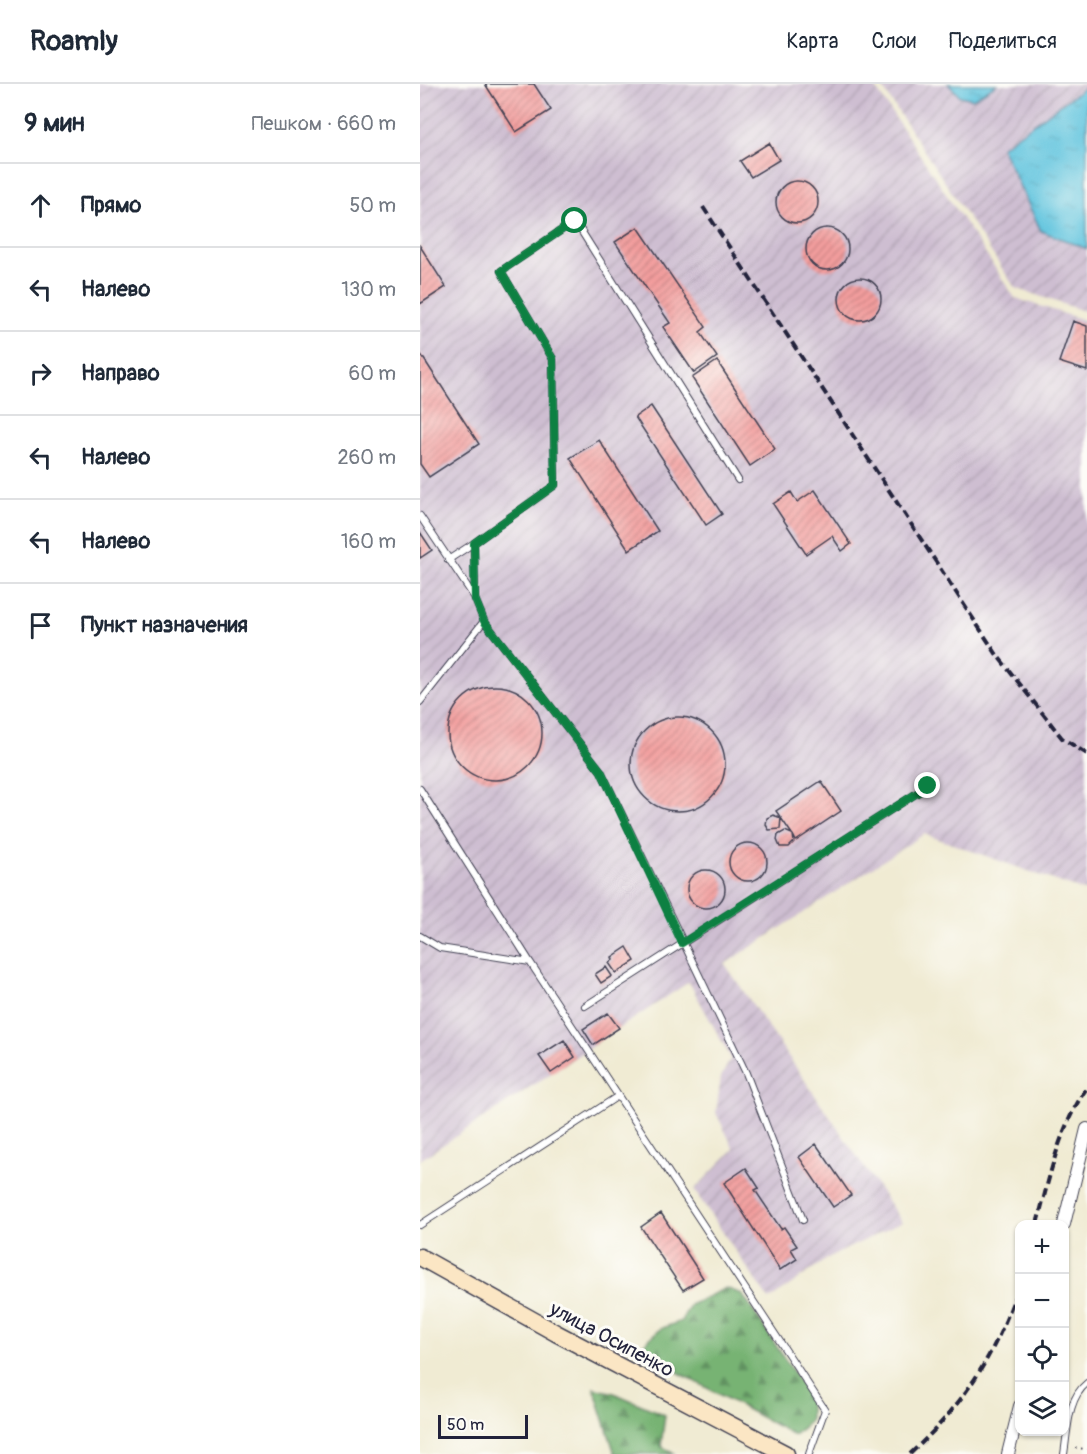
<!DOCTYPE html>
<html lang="ru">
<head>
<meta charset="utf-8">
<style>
	:root { --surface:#fff; --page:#f6f6f7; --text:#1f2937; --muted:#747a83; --line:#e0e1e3 }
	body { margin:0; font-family:Pangolin,sans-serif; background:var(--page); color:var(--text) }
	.controls { position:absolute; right:18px; bottom:18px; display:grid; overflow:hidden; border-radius:12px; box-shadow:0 2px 4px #0004 }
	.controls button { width:54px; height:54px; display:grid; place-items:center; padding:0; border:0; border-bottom:2px solid var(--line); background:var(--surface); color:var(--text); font:30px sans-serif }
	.scale { position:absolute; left:18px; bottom:15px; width:90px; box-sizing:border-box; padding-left:6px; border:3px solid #22223b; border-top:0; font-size:16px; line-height:21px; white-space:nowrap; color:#22223b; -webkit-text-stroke:4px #fdfcf7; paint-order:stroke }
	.stop { position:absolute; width:18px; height:18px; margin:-14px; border:4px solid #0b8043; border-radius:50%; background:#fff }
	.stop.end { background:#0b8043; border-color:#fff; box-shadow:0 2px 6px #0008 }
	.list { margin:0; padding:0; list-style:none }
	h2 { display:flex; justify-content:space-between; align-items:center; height:78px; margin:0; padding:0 24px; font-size:26px }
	h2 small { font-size:20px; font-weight:400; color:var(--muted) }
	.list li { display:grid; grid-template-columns:39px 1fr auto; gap:18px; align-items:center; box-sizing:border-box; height:84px; padding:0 24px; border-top:2px solid var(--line) }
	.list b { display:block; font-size:22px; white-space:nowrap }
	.list em { font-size:20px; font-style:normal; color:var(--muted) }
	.icon { flex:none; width:33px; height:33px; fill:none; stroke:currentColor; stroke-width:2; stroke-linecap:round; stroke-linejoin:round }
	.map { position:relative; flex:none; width:667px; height:1370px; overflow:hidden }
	header { display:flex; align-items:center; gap:36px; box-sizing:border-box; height:84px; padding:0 30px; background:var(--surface); border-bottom:2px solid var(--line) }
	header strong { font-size:28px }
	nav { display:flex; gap:33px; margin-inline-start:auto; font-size:21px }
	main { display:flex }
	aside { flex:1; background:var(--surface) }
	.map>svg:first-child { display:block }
</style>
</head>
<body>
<header>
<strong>Roamly</strong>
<nav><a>Карта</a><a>Слои</a><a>Поделиться</a></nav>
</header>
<main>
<aside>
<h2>9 мин<small>Пешком · 660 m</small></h2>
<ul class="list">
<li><svg class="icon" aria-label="ahead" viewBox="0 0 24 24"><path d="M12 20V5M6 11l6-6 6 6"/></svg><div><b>Прямо</b></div><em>50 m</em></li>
<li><svg class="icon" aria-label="left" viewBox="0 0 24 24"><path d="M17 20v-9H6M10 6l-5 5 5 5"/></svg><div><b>Налево</b></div><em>130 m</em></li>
<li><svg class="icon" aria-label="right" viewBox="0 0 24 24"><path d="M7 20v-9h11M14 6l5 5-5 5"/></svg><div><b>Направо</b></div><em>60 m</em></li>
<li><svg class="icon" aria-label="left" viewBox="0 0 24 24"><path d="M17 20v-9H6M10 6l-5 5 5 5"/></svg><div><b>Налево</b></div><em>260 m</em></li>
<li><svg class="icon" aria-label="left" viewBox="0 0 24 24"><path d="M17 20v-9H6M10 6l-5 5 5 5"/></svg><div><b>Налево</b></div><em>160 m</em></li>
<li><svg class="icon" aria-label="arrive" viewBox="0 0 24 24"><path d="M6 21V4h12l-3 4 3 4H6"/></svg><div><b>Пункт назначения</b></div></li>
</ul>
</aside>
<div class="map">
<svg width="667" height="1370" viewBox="0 0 667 1370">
	<defs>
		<pattern id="industrial-furrows" width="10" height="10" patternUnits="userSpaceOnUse" patternTransform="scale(1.5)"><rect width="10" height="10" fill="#cebed1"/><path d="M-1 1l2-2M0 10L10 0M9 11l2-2" fill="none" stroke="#b1a3b4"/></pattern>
		<pattern id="forest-firs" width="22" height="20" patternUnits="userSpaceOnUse" patternTransform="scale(1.5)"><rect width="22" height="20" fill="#77b373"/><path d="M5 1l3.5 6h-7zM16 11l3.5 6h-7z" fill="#619160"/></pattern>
		<pattern id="water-ripples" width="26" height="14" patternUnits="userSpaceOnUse" patternTransform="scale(1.5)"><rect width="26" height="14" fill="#60c4de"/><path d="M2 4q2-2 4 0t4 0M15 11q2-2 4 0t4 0" fill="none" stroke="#53a8bf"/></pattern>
		<pattern id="building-hatch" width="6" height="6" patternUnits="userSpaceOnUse" patternTransform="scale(1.5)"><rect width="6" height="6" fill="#f39d9d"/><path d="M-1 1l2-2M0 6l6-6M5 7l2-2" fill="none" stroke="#c48081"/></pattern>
	</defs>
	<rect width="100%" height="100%" fill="#fdfcf7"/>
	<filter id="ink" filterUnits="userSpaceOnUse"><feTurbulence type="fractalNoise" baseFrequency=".0167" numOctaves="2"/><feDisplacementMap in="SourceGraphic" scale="12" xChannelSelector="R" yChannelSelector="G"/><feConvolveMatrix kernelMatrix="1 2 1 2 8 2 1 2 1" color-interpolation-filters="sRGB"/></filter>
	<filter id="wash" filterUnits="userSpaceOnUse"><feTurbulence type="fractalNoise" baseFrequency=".008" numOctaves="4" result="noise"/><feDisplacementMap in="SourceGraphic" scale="24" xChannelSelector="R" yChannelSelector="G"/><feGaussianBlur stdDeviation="1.35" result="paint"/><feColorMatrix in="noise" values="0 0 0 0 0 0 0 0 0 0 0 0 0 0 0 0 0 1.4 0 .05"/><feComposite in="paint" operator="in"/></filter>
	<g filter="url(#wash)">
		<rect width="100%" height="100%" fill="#f0ebd3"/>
		<path fill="url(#industrial-furrows)" d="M0 0H453L595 214 667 237V808L504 750 305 880 482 1138 408 1174 349 1216 274 1106 314 1065 296 1029 301 993 311 974 269 898 0 1076Z
			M460 0H667V228L595 204Z"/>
		<path fill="url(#forest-firs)" stroke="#4c6a57" stroke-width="1.5" d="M306 1204 322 1210 390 1313V1337L374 1351 217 1266 240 1245 261 1237 270 1221Z
			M174 1304 194 1309 245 1331 241 1362 254 1370H195Z"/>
		<path fill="url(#water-ripples)" stroke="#41738c" stroke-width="1.5" d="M528 0H577L553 15 540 12Z
			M667 2V165L621 147 581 63Z"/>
		<g id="blocks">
			<path fill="url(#building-hatch)" d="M65 0H114L131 26 96 48Z
				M349 59 359 76 331 93 320 77Z
				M356 118a21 21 0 1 1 42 0a21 21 0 1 1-42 0Z
				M218 143 286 243 280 248 297 273 274 289 243 243 250 239 195 158Z
				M386 165a21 21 0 1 1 42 0a21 21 0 1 1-42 0Z
				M0 162 26 203 0 220Z
				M419 215a21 21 0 1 1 42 0a21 21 0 1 1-42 0Z
				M653 237 667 242V287L639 278Z
				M0 269 59 360 9 393 0 380Z
				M297 277 355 365 330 382 272 294Z
				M231 322 302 430 286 441 215 333Z
				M179 356 238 447 209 466 150 374Z
				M395 406 431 460 422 467 412 452 386 470 353 420 371 408 377 418Z
				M0 448 12 466 0 474Z
				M28 649a47 47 0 1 1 94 0a47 47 0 1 1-94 0Z
				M211 680a47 47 0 1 1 94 0a47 47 0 1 1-94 0Z
				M401 697 421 727 376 757 373 751 374 758 369 763H360L357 756 358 751 365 747 372 750 361 734 360 745 349 746 346 741 347 734 353 731 361 734 356 727Z
				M309 778a19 19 0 1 1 38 0a19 19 0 1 1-38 0Z
				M267 805a19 19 0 1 1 38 0a19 19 0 1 1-38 0Z
				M207 863 215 877 196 889 189 879 193 876 192 873Z
				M186 883 192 892 181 899 175 890Z
				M188 929 199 944 173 961 163 945Z
				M144 956 155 973 131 989 119 972Z
				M396 1060 431 1111 413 1123 379 1073Z
				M326 1084 339 1104 335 1106 361 1145 364 1143 377 1162 371 1165 377 1175 360 1186 304 1099Z
				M241 1129 283 1194 263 1206 221 1143Z"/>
		</g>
	</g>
	<g filter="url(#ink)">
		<use href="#blocks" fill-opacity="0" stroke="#414052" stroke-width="1.5"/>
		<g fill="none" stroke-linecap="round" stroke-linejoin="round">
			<defs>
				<path id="service" d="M0 432 55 514
					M28 476 54 459
					M64 537 55 515 54 459 135 401 133 275 81 187 155 137 318 396
					M0 618 64 537 181 687 326 989 383 1136
					M0 705 110 878
					M0 852 20 864 110 878 405 1326 389 1370
					M165 922 508 702
					M0 1141 198 1012
					M644 1370C648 1346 647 1315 667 1299"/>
				<path id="minor" d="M644 1140 667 1045
					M588 1370 600 1322"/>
				<path id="secondary" d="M0 1173 136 1249 366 1370"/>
			</defs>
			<use href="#service" stroke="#414052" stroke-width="8"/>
			<use href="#minor" stroke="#414052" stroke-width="14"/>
			<use href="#secondary" stroke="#414052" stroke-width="19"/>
			<path stroke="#414052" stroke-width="2" stroke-dasharray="1.5 4.5" stroke-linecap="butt" d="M655 1364 667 1365"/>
			<use href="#service" stroke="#fff" stroke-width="6"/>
			<use href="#minor" stroke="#fff" stroke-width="12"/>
			<use href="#secondary" stroke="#fbe6c4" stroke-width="16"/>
			<path stroke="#22223b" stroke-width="4" stroke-dasharray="9 4.5" stroke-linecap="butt" d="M283 123 577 571 642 654 667 670
				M617 1140C629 1095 639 1043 667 1004
				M490 1370C546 1318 575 1271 600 1199"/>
		</g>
	</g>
	<g fill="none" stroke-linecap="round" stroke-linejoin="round" filter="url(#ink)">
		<path stroke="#0b8043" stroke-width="8" d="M155 137 81 187 133 275 135 401 54 459 55 515 64 537 181 687 262 859 508 702"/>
	</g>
	<g text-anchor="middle" stroke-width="6" stroke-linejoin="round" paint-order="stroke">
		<g font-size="20" fill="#22223b" stroke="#fdfcf7">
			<text transform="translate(192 1255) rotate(28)" y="7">улица Осипенко</text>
		</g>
	</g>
</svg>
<div class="controls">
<button>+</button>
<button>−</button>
<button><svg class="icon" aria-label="locate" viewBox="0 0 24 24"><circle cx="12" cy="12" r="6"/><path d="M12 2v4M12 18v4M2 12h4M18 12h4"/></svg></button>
<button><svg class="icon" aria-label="layers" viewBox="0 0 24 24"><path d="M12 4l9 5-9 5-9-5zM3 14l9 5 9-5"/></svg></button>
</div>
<div class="scale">50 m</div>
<div class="stop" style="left:155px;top:137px"></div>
<div class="stop end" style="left:508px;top:702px"></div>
</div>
</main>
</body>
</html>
